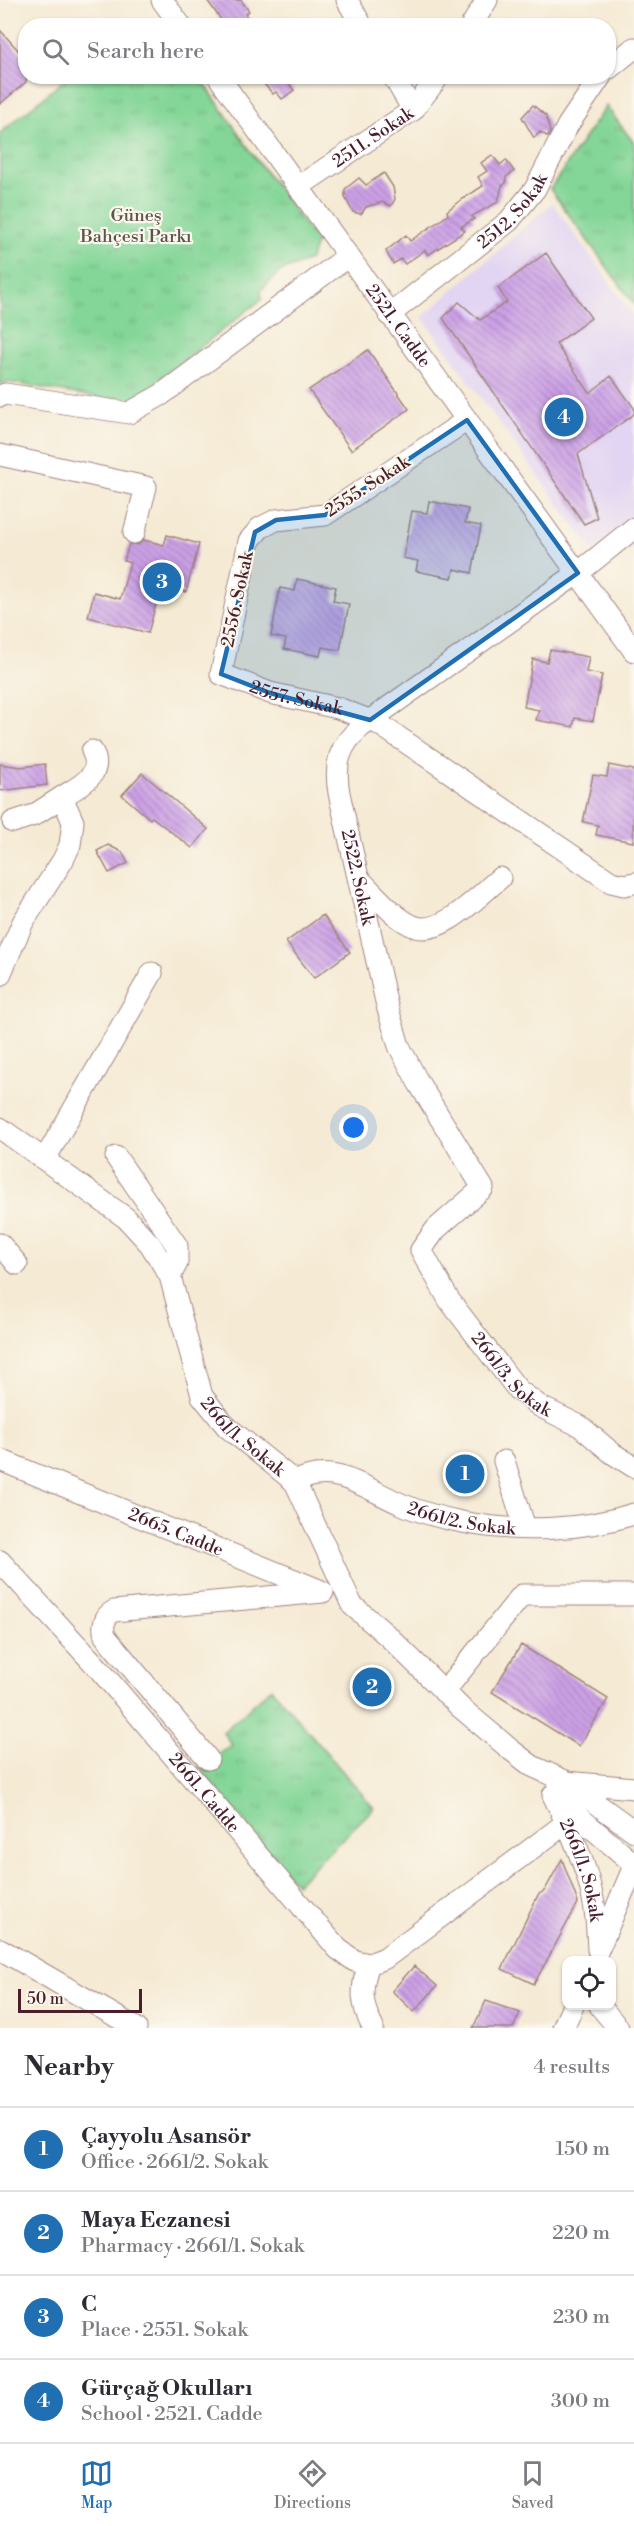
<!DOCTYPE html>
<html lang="en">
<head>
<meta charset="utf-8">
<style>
	:root { --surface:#fff; --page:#f7f7f7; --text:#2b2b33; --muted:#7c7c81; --line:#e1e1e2; --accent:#1f6fb2 }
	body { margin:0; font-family:"Libre Bodoni",serif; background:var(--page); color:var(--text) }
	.controls { position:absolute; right:18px; bottom:18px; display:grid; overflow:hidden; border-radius:12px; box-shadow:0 2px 4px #0004 }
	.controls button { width:54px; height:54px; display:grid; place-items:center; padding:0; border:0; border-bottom:2px solid var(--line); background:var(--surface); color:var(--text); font:30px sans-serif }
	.scale { position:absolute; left:18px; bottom:15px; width:124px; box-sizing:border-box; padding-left:6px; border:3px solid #4a1f2b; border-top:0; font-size:16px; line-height:21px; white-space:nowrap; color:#4a1f2b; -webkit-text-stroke:4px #fbf7ec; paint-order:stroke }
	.you { position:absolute; left:354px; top:1128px; width:21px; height:21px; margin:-15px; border:4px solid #fff; border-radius:50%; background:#1a73e8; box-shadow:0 0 0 9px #1a73e833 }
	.badge { display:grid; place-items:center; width:39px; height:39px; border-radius:50%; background:var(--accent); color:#fff; font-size:20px; font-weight:700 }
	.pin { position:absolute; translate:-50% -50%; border:3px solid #fff; box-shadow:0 2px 6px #0006 }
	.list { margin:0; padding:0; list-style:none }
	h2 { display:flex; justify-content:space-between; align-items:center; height:78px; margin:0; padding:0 24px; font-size:26px }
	h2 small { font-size:20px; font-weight:400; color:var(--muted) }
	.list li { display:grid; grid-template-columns:39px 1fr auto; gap:18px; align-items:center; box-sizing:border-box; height:84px; padding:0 24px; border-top:2px solid var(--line) }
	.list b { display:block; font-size:22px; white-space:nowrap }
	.list p { margin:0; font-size:20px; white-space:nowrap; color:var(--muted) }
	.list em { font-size:20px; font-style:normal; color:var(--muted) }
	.icon { flex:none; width:33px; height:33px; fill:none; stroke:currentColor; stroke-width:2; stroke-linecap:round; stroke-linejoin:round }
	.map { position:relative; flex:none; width:634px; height:2028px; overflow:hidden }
	.search { position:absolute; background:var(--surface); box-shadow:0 2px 4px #0004; left:18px; right:18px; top:18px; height:66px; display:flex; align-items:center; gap:15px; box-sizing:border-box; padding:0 21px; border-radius:24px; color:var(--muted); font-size:22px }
	.sheet { height:414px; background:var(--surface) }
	nav { display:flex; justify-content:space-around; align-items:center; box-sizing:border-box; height:84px; border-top:2px solid var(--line); background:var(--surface); font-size:16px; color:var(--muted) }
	nav a { display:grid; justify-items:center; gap:3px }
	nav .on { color:var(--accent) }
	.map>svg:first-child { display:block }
</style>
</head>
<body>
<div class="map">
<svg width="634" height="2028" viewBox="0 0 634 2028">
	<defs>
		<pattern id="park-tufts" width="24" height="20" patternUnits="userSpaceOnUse" patternTransform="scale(1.5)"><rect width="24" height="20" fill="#83d697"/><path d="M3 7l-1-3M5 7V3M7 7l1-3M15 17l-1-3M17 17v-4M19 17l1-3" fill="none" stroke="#73b782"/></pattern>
		<pattern id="building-back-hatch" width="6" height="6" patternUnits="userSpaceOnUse" patternTransform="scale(1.5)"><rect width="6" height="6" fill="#cca1e7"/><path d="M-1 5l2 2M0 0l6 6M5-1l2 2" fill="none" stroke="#a883bb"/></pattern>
	</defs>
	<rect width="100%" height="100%" fill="#fbf7ec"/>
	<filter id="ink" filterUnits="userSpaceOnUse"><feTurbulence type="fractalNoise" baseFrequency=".0167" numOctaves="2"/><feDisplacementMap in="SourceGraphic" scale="12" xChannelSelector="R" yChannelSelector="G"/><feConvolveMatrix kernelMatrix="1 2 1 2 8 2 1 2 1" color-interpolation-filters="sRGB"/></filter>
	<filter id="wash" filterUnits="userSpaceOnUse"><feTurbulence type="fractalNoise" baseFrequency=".008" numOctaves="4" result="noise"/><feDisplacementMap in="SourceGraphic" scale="24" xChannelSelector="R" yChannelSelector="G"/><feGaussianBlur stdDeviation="1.35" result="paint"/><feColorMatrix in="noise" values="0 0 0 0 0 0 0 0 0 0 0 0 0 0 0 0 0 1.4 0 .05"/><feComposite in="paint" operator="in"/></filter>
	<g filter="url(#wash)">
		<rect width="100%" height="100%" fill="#f5ead4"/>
		<path fill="#e2d4f3" d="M552 203 634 316V516L593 551 422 317Z"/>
		<path fill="url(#park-tufts)" stroke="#667a61" stroke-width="1.5" d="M68 77H200L254 156 317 241 310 260 281 271 261 290 262 299 129 403 7 382 0 384V133Z
			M606 106 634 143V304L550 189Z
			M271 1688 374 1808 296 1884 199 1767 232 1745 223 1732Z"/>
		<g id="blocks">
			<path fill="url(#building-back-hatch)" d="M207 0H241L249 11 245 14 249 20 241 26 224 24Z
				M0 30 26 59V82L0 104Z
				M274 76H298L289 84 294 90 282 99 276 92 273 94 264 84Z
				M533 105 546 116 550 132 548 137 540 132 534 138 522 117Z
				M492 155 500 165 506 160 514 171 506 177V183L502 186 498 202 472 216 474 219 461 227 465 231 428 255 425 250 405 264 401 259 393 264 386 251 406 235 410 241 448 215 447 211 458 202 483 186 478 177 487 171 481 163Z
				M384 173 393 187 395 199 391 206 382 202 366 207 361 214 353 212 345 197V189L359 178 366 185Z
				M546 253 591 318 556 344 590 393 611 376 634 408V414L578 454 597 518 584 524 443 318 459 302 480 320 507 302 498 288Z
				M368 350 409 409 351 450 309 390Z
				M429 501 468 509 465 523 481 526 472 573 454 569 452 578 416 571 418 561 403 558 412 511 427 513Z
				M167 535 199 544 186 592 161 586 148 633 88 617 94 592 120 599 130 563 124 561 129 544 138 545 144 540 164 545Z
				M297 579 336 587 333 601 349 604 340 650 322 647 320 656 284 649 286 639 271 636 280 588 295 591Z
				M550 650 589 657 586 672 602 675 593 721 575 718 573 727 536 720 539 710 524 707 533 659 547 662Z
				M0 764 21 767 45 764 47 785 0 791Z
				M609 765 634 770 633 842 596 835 598 825 583 822 593 775 607 777Z
				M142 773 208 829 192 848 152 817 150 819 122 795Z
				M108 845 122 852 128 863 109 873 97 851Z
				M323 915 350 952 314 978 286 942Z
				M521 1645 608 1699 579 1746 492 1692Z
				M562 1859 578 1903 534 1984 502 1969 538 1895 545 1890Z
				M414 1966 437 1986 414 2012 392 1991Z
				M486 2001 520 2013 513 2028H473Z"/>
		</g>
	</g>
	<g filter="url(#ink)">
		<use href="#blocks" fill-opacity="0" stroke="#a08480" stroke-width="1.5"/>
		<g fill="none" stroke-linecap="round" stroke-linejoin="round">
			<defs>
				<g id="minor">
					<path d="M162 0 181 26"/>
					<path d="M347 0 362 26"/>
					<path d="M471 26 487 0"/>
					<path d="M608 69 634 48"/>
					<path id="s1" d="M218 76 634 651"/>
					<path d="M393 76 413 110"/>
					<path id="s2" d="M298 187 413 110 439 76"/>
					<path id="s3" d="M389 315 509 221 535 189 568 125 601 76"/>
					<path d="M0 396 5 394 129 413 161 395 347 257"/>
					<path id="s4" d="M467 420 325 515 276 520 260 528 249 541 221 674 270 693 338 708 379 724 611 882 624 885 634 883"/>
					<path d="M0 455 146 487 134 533"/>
					<path id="s5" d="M634 528 578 573 362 726C339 745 334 764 339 793L387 1006 399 1046 418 1082 483 1188 436 1229 421 1250 449 1300 518 1390 541 1407 580 1426 612 1453 634 1467"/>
					<path d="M13 822 34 815 62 797"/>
					<path d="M359 879C375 894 391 915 411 925 439 940 479 895 500 878"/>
					<path d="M0 975 23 922 63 860 70 845 73 822 62 797C79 786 105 775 92 751"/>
					<path id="s6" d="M0 1128 126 1218 150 1244 170 1276 202 1396 227 1427 295 1482 352 1605 389 1637 461 1708 511 1750 532 1766 565 1781 634 1831"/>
					<path d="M116 1157 177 1246V1263L170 1276"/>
					<path d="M45 1159 152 973"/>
					<path d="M0 1244 17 1264"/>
					<path id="s7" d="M0 1460 319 1590"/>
					<path d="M504 1461 525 1528"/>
					<path id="s8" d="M295 1482C333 1461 366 1489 401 1504 420 1512 441 1518 462 1522 518 1533 580 1531 634 1514"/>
					<path id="s9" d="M0 1561 99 1669 338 1949 355 1961 369 1964C360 1989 361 2004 373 2028"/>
					<path d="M444 1692 522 1595H634"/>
					<path d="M208 1759 105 1636C102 1626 104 1616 114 1611L323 1592"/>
					<path d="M566 1782 634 1788"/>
					<path id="s10" d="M553 1795C569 1828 586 1863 593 1899 597 1916 597 1933 598 1950"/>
					<path d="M558 1799 634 1864"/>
					<path d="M600 1946 634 1866"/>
					<path d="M0 1949 136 2028"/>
					<path d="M369 1964 385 1958 566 1823"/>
					<path d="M600 2006 618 2028"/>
					<path d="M563 2028 573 2006"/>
				</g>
			</defs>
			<use href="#minor" stroke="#a08480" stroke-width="23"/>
			<use href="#minor" stroke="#fff" stroke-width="21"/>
		</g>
	</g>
	<path fill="#1f6fb2" fill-opacity="0.2" stroke="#1f6fb2" stroke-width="4.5" stroke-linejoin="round" d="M467 420 578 573 370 720 270 693 221 674 255 532 276 520 325 515Z"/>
	<g text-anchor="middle" stroke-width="4.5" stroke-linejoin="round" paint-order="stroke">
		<g font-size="18" fill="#4a1f2b" stroke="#fbf7ec">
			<text dy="6" stroke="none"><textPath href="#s2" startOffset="90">2511. Sokak</textPath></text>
			<text dy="6" stroke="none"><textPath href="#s3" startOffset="162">2512. Sokak</textPath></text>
			<text dy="6" stroke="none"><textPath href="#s1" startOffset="308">2521. Cadde</textPath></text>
			<text transform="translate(367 486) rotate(-33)" y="6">2555. Sokak</text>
			<text transform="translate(237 599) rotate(-78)" y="6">2556. Sokak</text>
			<text dy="6" stroke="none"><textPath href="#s4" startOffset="470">2557. Sokak</textPath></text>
			<text dy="6" stroke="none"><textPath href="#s5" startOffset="498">2522. Sokak</textPath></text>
			<text dy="6" stroke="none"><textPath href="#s5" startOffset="1080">2661/3. Sokak</textPath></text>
			<text dy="6" stroke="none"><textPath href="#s6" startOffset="410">2661/1. Sokak</textPath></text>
			<text dy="6" stroke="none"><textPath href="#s8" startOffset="176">2661/2. Sokak</textPath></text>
			<text dy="6" stroke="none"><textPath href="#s7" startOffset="190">2665. Cadde</textPath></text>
			<text dy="6" stroke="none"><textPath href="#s9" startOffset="309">2661. Cadde</textPath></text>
			<text dy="6" stroke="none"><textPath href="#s10" startOffset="81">2661/1. Sokak</textPath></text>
		</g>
		<g font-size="18" fill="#5b564b" stroke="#fbf7ec">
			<text x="136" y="221">Güneş<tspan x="136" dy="21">Bahçesi Parkı</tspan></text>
		</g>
	</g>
</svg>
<div class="controls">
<button><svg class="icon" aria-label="locate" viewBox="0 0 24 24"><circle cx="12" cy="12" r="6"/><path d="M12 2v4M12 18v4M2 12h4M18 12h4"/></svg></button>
</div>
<div class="scale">50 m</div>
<div class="you"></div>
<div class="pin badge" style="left:465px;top:1474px">1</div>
<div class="pin badge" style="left:372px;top:1687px">2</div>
<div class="pin badge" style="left:162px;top:582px">3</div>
<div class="pin badge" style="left:564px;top:417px">4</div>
<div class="search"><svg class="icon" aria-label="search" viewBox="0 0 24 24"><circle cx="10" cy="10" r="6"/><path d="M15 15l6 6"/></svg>Search here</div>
</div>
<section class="sheet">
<h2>Nearby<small>4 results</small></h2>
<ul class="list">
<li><span class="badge">1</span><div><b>Çayyolu Asansör</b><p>Office · 2661/2. Sokak</p></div><em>150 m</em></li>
<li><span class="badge">2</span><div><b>Maya Eczanesi</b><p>Pharmacy · 2661/1. Sokak</p></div><em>220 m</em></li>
<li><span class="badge">3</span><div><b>C</b><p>Place · 2551. Sokak</p></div><em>230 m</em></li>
<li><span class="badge">4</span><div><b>Gürçağ Okulları</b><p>School · 2521. Cadde</p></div><em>300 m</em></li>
</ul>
</section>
<nav>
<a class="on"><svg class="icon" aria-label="map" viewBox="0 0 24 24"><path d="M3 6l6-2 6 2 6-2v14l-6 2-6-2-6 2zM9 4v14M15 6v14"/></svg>Map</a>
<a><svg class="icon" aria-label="directions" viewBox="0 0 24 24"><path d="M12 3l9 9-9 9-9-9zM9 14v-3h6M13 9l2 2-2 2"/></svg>Directions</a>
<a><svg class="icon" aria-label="saved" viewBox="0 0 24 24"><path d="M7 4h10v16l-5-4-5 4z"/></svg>Saved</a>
</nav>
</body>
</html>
